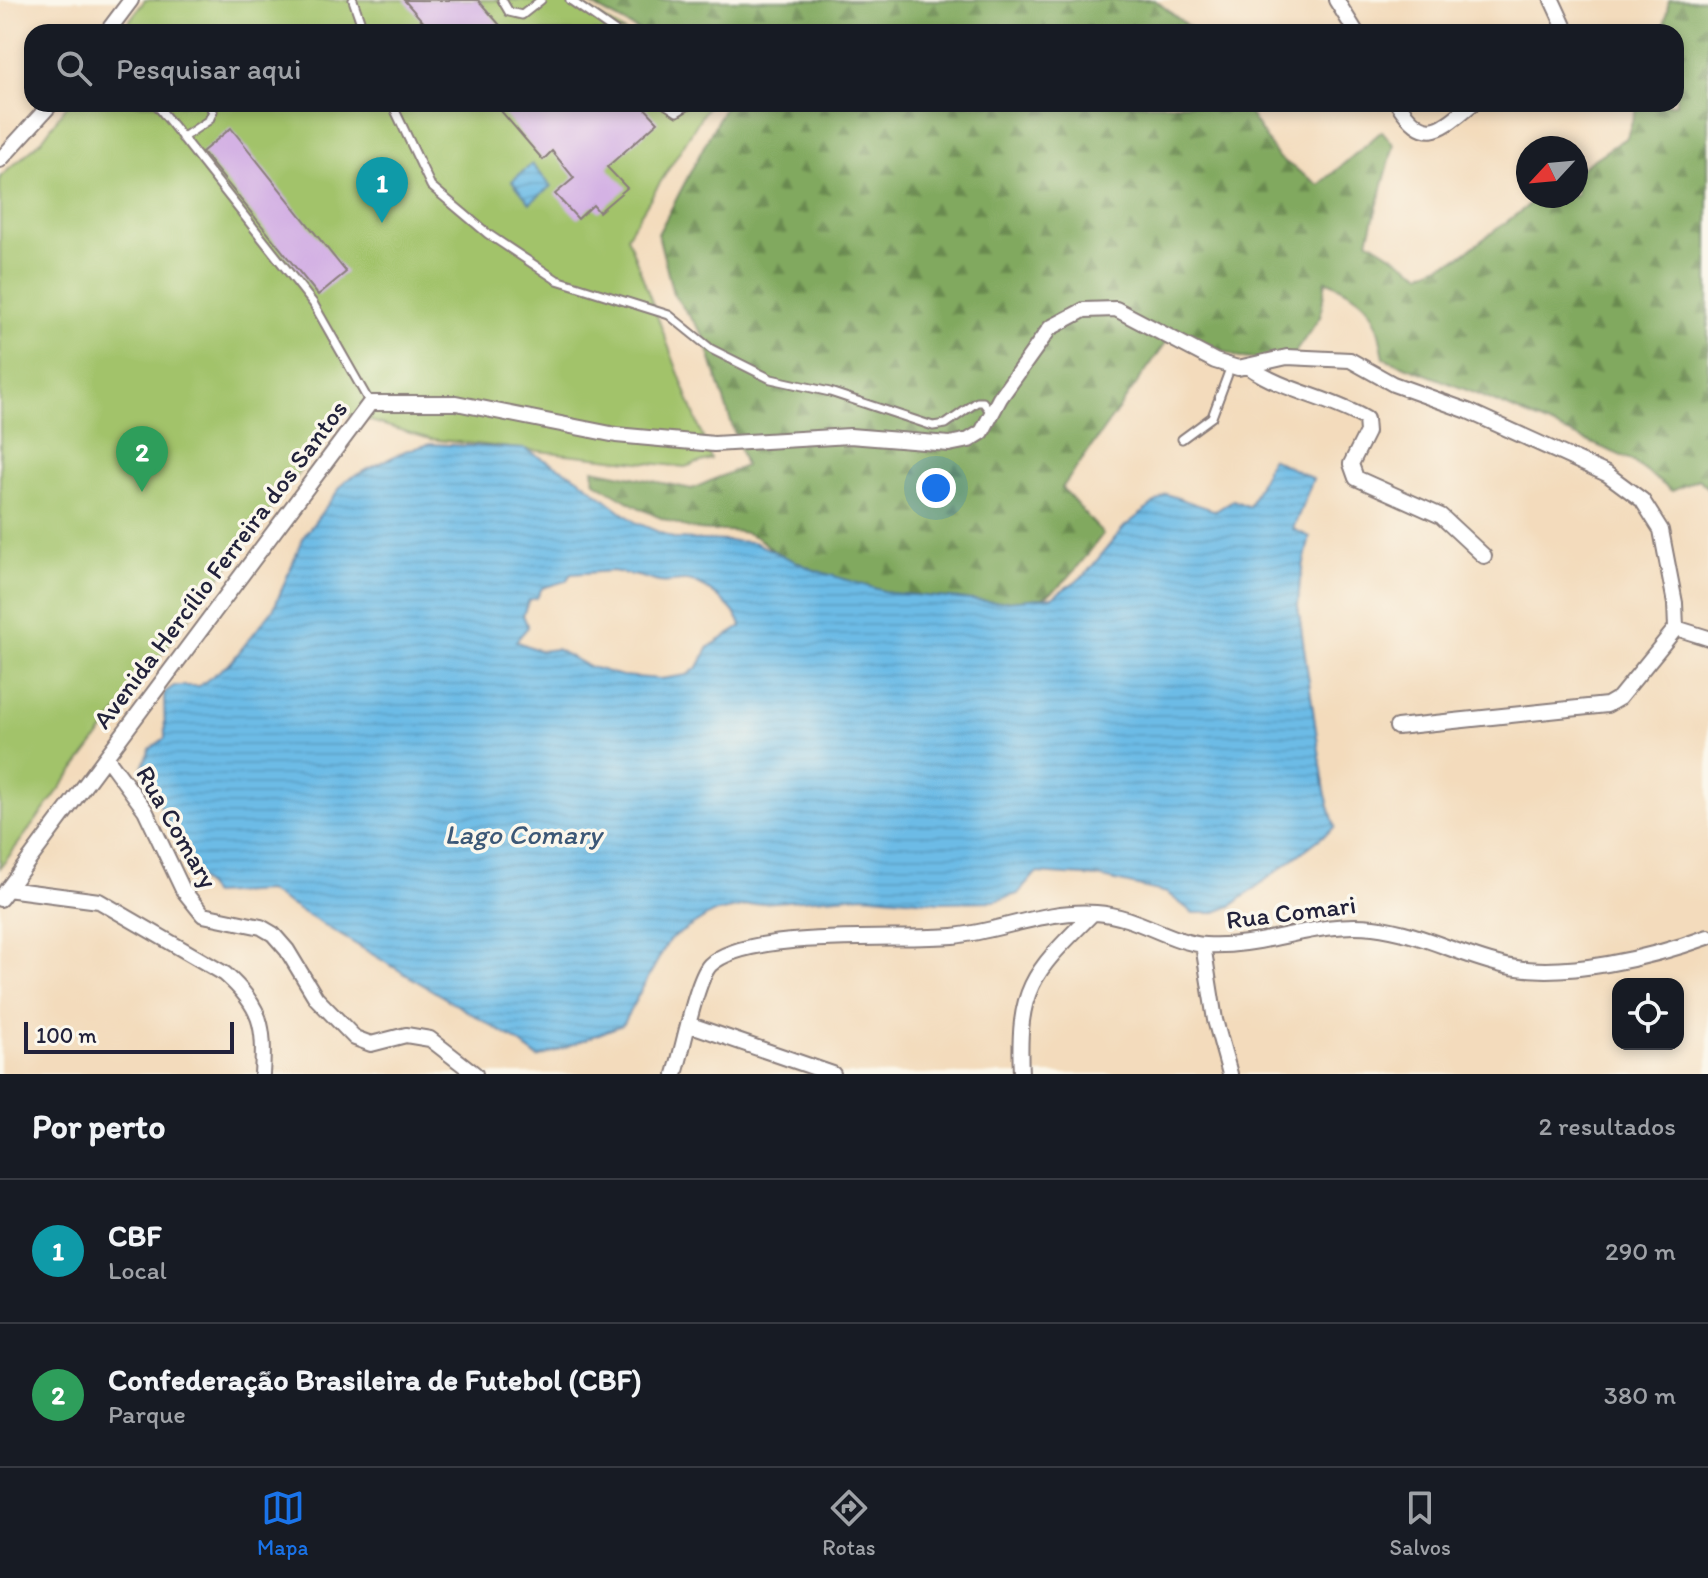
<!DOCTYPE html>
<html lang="pt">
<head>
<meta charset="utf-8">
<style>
	:root { --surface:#171b24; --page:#242831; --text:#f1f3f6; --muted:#9ea1a6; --line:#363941; --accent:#1a73e8 }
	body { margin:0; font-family:Itim,sans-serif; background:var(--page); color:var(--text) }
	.controls { position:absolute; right:24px; bottom:24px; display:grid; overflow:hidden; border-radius:16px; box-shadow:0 4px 12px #0003 }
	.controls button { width:72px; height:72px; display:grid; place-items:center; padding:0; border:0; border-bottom:2px solid var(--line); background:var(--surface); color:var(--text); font:40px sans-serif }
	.compass { position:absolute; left:1516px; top:136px; width:72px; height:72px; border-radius:50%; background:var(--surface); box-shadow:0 4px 12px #0003; rotate:244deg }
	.scale { position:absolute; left:24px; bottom:20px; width:210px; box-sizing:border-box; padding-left:8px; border:4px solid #22223b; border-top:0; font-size:22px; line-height:28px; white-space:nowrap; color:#22223b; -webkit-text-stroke:6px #fbf7ec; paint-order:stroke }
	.you { position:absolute; left:936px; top:488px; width:28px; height:28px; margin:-20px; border:6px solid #fff; border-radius:50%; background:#1a73e8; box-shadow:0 0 0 12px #1a73e833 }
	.badge { display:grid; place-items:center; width:52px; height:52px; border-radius:50%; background:var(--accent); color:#fff; font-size:26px; font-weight:700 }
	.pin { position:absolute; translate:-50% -66px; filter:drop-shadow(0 2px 4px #0008) }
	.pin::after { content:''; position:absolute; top:42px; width:28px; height:24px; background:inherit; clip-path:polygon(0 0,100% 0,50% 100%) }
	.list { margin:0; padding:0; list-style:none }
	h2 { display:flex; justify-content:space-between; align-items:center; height:104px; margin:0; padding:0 32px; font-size:34px }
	h2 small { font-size:26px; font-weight:400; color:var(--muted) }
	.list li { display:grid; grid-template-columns:52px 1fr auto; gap:24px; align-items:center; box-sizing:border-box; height:144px; padding:0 32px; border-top:2px solid var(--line) }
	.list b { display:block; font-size:30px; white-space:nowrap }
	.list p { margin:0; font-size:26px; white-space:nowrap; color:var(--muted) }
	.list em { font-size:26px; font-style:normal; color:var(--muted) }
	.icon { flex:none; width:44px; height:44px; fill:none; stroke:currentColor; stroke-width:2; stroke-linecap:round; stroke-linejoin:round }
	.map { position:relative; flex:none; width:1708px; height:1074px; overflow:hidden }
	.search { position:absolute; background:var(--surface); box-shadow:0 4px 12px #0003; left:24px; right:24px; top:24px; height:88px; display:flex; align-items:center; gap:20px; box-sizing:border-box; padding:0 28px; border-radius:24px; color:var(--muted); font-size:30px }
	.sheet { height:392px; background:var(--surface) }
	nav { display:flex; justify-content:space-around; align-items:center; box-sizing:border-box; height:112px; border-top:2px solid var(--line); background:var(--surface); font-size:22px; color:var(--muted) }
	nav a { display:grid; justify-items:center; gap:4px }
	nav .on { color:var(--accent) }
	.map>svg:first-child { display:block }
</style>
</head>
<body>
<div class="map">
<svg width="1708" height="1074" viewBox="0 0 1708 1074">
	<defs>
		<pattern id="forest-firs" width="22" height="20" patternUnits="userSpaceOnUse" patternTransform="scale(2)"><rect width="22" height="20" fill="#81a95f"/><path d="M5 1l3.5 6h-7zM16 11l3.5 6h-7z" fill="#698950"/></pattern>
		<pattern id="water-rules" width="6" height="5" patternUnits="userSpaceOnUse" patternTransform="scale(2)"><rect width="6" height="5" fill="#6cbbe6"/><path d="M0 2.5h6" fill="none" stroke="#5da0c6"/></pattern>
	</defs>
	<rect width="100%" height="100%" fill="#fbf7ec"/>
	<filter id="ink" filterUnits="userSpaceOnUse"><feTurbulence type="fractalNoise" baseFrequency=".0125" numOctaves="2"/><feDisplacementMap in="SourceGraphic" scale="16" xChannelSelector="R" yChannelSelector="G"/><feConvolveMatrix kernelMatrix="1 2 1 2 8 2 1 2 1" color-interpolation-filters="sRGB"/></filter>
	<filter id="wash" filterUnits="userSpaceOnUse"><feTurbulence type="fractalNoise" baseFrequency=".006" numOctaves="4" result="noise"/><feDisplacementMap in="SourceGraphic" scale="32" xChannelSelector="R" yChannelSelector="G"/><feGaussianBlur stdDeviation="1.8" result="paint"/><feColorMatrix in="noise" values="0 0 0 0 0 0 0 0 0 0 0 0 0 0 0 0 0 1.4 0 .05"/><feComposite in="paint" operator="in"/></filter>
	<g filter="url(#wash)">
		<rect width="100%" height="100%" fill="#f3dbbc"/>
		<path fill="url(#forest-firs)" stroke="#52664d" stroke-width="2" d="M583 0H1155L1195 32H641Z
			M1669 0H1708V488L1698 479 1672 491 1629 459 1477 394 1384 358C1375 308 1372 302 1326 280L1320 317 1289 361 1239 358 1175 330 1062 488 1103 534C1084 558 1064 591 1034 601 978 619 858 602 806 578 786 569 774 546 754 536 735 527 714 534 694 529 659 521 626 501 595 482L593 469 692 489 745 466 703 334 673 294 658 234 726 104H1243L1278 157 1319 185 1382 131 1394 145 1368 240 1421 273 1458 258 1541 196H1576V171L1627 137 1638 104H1676V32H1663Z"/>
		<path fill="#a2c36b" stroke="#627253" stroke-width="2" d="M145 0H573L625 32H121Z
			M68 104H709L627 236 711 459 685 467 430 439 344 413 0 868V177L41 141Z"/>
		<path fill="url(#water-rules)" stroke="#476e90" stroke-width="2" fill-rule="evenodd" d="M532 164 551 186 530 203 512 181Z
			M430 444 525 449 577 477 635 522 675 539 753 542 814 570 890 593 996 602 1052 597 1085 575 1124 527 1166 494 1216 511 1233 500 1249 507 1271 458 1313 479 1293 529 1310 537 1300 580 1298 607 1325 791 1335 827 1231 906 1213 913H1193L1167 893 1099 877 1036 873 1018 894 995 901 939 902 863 895 762 903 712 913 669 940 622 1025 538 1058 520 1043 267 891 212 894 199 878 141 770 150 749 165 738 164 693 174 686H199L231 662 274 608 304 536 346 480 405 451ZM612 571C628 574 640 576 655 581 665 585 676 580 686 581 703 582 738 609 741 627L709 647 698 667 687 675 661 679 622 676 587 666 556 649 540 651 516 641 528 627 523 615 529 600 537 598 542 588 566 581 571 574Z"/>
		<g id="blocks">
			<path fill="#d4b2e4" d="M404 0H478L506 32H432Z
				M495 104H641L658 122 607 167 627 188 599 212 593 205 578 219 555 194 574 178 552 151 543 160Z
				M231 128 346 272 318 295 202 152Z"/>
		</g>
	</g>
	<g filter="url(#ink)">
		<use href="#blocks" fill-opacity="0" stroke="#8a7e7c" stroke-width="2"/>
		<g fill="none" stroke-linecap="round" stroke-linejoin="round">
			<defs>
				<path id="service" d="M353 0 364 32
					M502 0 509 12 522 15 541 0
					M570 0 616 32
					M156 104 313 303 370 403
					M392 104 431 186 488 234 557 280 669 315 711 349 771 379 830 392 933 426 946 424 977 402H983L992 414
					M665 104 677 112 690 104
					M182 138 209 120 213 111 208 104
					M1182 439 1212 417 1231 366"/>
				<path id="minor" d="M1336 0 1356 32
					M1552 0 1564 26 1561 32
					M107 32 131 0
					M1398 104C1426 145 1439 131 1472 104
					M0 160 51 104
					M1249 367C1285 392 1329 397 1366 419L1367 432 1351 464 1356 478 1441 516 1484 556
					M1676 628 1708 638
					M1397 727 1607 705 1619 698 1676 628
					M106 757 145 810 183 890 203 915 261 927 273 934 287 950 316 998 355 1038 371 1044 406 1035 430 1039 475 1074
					M7 889 99 901 225 974C262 1007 265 1026 262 1074
					M0 899 370 403H456L616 435 714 444 850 436 949 444 969 440 982 432 1000 398 1050 328 1084 310 1116 309 1215 361 1238 368 1287 357 1350 360 1393 384 1468 411 1607 474 1642 500 1661 530 1675 603 1676 628
					M1203 945 1215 1020 1230 1074
					M691 1025 833 1074
					M675 1074C683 1050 696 980 710 965 748 929 897 941 953 936 1002 931 1046 909 1096 913 1139 916 1168 942 1205 945 1262 949 1316 920 1373 927 1419 932 1461 956 1506 966 1564 979 1653 957 1708 937
					M1021 1074C1017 986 1033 973 1093 913"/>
			</defs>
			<use href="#service" stroke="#8a7e7c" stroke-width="11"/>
			<use href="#minor" stroke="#8a7e7c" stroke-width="18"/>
			<use href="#service" stroke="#fff" stroke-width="7"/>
			<use href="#minor" stroke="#fff" stroke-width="14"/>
		</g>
	</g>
	<g text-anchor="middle" stroke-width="7" stroke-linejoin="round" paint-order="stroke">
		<g font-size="26" fill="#22223b" stroke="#fbf7ec">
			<text transform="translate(220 564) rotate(-53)" y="9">Avenida Hercílio Ferreira dos Santos</text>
			<text transform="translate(177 827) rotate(60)" y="9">Rua Comary</text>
			<text transform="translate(1291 912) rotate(-7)" y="9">Rua Comari</text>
		</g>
		<g font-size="28" font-style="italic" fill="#3c5877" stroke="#fbf7ec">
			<text x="523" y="844">Lago Comary</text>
		</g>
	</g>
</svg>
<div class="controls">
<button><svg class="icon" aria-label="locate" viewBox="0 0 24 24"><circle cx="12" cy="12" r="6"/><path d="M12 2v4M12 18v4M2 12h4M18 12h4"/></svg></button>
</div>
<svg class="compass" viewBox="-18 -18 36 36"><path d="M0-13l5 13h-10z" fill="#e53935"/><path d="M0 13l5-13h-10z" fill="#9ea1a6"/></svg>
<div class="scale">100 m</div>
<div class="you"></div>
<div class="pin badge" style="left:382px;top:223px;background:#0f9aa8">1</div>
<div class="pin badge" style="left:142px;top:492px;background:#2e9e5b">2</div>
<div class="search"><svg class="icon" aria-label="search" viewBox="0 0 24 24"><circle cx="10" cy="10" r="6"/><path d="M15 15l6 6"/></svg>Pesquisar aqui</div>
</div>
<section class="sheet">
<h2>Por perto<small>2 resultados</small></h2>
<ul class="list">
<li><span class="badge" style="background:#0f9aa8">1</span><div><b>CBF</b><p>Local</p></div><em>290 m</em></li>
<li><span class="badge" style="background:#2e9e5b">2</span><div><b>Confederação Brasileira de Futebol (CBF)</b><p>Parque</p></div><em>380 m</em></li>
</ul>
</section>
<nav>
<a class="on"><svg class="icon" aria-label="map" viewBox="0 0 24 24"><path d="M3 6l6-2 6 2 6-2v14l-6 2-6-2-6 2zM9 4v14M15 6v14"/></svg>Mapa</a>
<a><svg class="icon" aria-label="directions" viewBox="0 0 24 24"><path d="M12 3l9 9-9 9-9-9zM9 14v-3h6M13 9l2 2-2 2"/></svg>Rotas</a>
<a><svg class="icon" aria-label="saved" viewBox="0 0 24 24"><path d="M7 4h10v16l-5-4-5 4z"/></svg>Salvos</a>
</nav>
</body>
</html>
